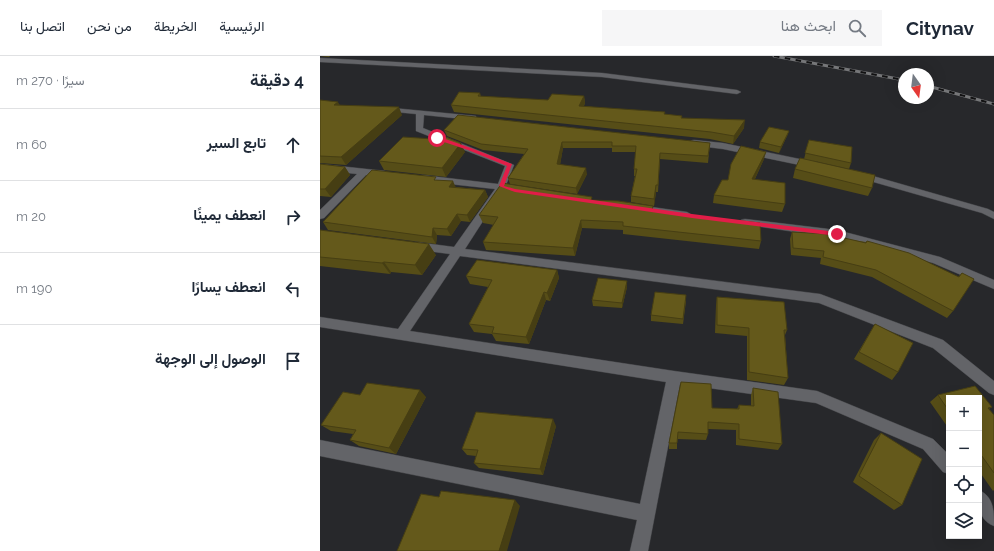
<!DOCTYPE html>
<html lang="ar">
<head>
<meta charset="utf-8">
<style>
	:root { --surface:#fff; --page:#f6f6f7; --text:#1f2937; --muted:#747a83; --line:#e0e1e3 }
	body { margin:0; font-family:Raleway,Vazirmatn,sans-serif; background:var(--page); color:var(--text); direction:rtl }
	.controls { position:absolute; right:12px; bottom:12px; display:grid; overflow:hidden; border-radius:0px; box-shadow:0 4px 16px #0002 }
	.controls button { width:36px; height:36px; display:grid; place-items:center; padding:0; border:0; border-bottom:1px solid var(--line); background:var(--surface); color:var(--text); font:20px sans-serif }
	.compass { position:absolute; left:578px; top:12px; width:36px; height:36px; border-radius:50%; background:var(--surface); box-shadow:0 4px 16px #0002; rotate:166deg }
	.stop { position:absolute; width:12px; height:12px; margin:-9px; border:3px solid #e11d48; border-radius:50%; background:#fff }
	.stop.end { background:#e11d48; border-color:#fff; box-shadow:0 1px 4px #0008 }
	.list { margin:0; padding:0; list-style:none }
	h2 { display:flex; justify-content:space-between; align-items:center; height:52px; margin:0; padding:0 16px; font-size:17px }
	h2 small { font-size:13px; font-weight:400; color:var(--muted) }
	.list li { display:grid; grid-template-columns:26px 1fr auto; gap:12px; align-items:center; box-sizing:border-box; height:72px; padding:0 16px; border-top:1px solid var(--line) }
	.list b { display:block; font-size:15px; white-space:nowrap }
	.list em { font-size:13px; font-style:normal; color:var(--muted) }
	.icon { flex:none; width:22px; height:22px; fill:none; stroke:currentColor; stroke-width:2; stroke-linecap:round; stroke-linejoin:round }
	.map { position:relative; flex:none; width:674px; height:495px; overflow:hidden; direction:ltr }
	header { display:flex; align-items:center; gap:24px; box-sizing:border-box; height:56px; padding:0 20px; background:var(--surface); border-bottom:1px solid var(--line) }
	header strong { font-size:19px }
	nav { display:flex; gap:22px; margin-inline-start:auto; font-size:14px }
	.search { width:280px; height:36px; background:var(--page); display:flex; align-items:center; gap:10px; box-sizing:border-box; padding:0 14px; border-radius:0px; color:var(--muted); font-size:15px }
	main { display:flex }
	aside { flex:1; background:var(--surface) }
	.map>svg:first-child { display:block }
</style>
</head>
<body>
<header>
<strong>Citynav</strong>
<div class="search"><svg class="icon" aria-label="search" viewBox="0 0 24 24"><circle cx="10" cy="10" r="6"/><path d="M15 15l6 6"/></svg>ابحث هنا</div>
<nav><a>الرئيسية</a><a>الخريطة</a><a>من نحن</a><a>اتصل بنا</a></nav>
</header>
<main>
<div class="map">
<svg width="674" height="495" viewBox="0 0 674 495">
	<rect width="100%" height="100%" fill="#27282b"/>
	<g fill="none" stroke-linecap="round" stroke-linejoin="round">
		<defs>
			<path id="minor" d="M0 2 282 17 417 34 421 36 417 38 282 21 0 6Z
				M62 51 156 60V64H153L104 59 103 72 194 109 186 129 192 132 190 134H183L145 193 500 238 623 284 674 325V339L669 337 613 292 499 247 140 200 90 275 354 315 497 335 613 383 629 399V418L623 416 603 393 496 347 360 328 328 495H310L317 464 0 400V384L320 448 346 326 0 271V261L78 273 130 198 92 193 91 190 92 187 96 186 134 191 175 133 102 125 97 122 102 119 178 128 185 110 96 75V58L65 55H62Z
				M374 84 403 87 494 106 498 109 494 112 403 93 371 89V85Z
				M0 108 65 115 70 118 65 121 46 119 4 162 0 163V154L37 118 0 114Z
				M539 116 668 153 674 156V163L662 157 536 121V117Z
				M317 149 367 156 372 159 367 162 314 154 312 152Z
				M425 163 517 174 620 201 674 224V233L613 207 517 182 421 168 420 166 421 164Z
				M659 434C674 441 674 455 674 470 658 464 659 449 659 434Z"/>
		</defs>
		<use href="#minor" stroke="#424346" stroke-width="1"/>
		<use href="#minor" fill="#636468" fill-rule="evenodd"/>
		<defs>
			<path id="rail" d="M454 0 584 24
				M608 30 674 48"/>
		</defs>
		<use href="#rail" stroke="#757678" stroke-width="3"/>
		<use href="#rail" stroke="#111112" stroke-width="2" stroke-dasharray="5.5" stroke-linecap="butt"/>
	</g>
	<path fill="#564d17" d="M0 0H10L9 1Z
		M160 37 161 41 228 44 264 40 265 47 264 50 362 60V62L424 72 413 88 390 83 134 56 131 49Z
		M0 44 20 49 82 59 26 109 0 107Z
		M124 74 390 87 388 107 340 103 338 136H336L334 150 311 146V140L315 120H314V113L316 96H292V92H243L240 109 267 118 257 138 190 128 188 122 204 98 163 94 127 80Z
		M469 75 467 80 459 97 439 92 440 86Z
		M489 84 531 107 529 113 494 105 552 132 548 140 473 122 475 113 484 103Z
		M145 96 126 121 64 114 59 105Z
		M444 103 435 123 465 148 462 156 393 147 394 139 408 124Z
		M0 108 25 111 30 119 11 141 0 140Z
		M118 124 136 131 165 134 168 141 150 166 141 165 131 180 117 179 116 188 8 174 3 166Z
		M272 144 333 155 441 185 439 193 303 178V174L262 172 255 200 166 194 163 186 174 169 163 167 159 159Z
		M0 174 116 199 102 219 71 216 70 218 0 210Z
		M472 176 546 186 547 185 638 221 642 217 633 255 627 262 552 221 500 208 501 202 471 199 470 183Z
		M237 214 239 222 230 245 226 244 209 288 176 285 172 278 154 276 149 268 168 231 150 228 146 220Z
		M307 231 302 252 273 250 272 244Z
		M397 241 467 274 465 279 468 322 464 329 427 324V280L395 277 396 249Z
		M366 245 363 268 331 265V259Z
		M555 268 578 316 572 324 534 303Z
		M361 326 392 352 417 353 419 349 431 350V339L433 332 462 388 458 394 416 389V374L388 373V378L386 384 357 383V393H349V387Z
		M655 330 672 351 669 353 674 359V434L673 435 659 415V342H629V373L610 346 618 339Z
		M40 339 106 341 76 398 39 390 30 384 33 378 11 375 1 369Z
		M236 370 223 419 159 412 154 407 156 400 147 399 142 393Z
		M561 377 582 449 574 454 533 426 554 384Z"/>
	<path fill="#463e13" d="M264 40 265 47 260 57 259 50Z
		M18 46 22 53 14 49Z
		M79 51 82 59 26 109 21 101Z
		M425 64 424 72 413 88 414 80Z
		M469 75 467 80 459 97 461 91Z
		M242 86 243 92 239 114 237 108Z
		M141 87 145 96 126 121 122 112Z
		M446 96 444 103 431 131 432 123Z
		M25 111 30 119 11 141 5 133Z
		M266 112 267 118 257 138 256 132Z
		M133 125 136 132 129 131Z
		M336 129V136L334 150V143Z
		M165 134 168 141 150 166 147 159Z
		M137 158 141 165 131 180 127 173Z
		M261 164 262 172 255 200 253 192Z
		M113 172 117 179 116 188 112 181Z
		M109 188 116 199 102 219 95 209Z
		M64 206 71 216 70 218 62 207Z
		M237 214 239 222 230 245 227 237Z
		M307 225V231L302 252V247Z
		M224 236 226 244 209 288 206 281Z
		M100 334 106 341 76 398 69 392Z
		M233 363 236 370 223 419 220 413Z
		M195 444 200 450 187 495H179Z"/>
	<path fill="#64591b" stroke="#463e13" d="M139 36 160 37 158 40 228 44 232 38 264 40 259 50 345 56 344 58 362 60 361 62 425 64 414 80 391 76 131 49Z
		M0 44 18 46 14 49 79 51 21 101 0 100Z
		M138 59 390 87 388 100 340 97 338 129H336L334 143 311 140 317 113H314L316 90H292V86H242L237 108 266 112 256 132 188 122 208 93 161 88 124 74Z
		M449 71 469 75 461 91 440 86Z
		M118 78 141 87 122 112 59 105 83 81 114 83Z
		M489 84 532 91 531 107 485 97Z
		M421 90 446 96 432 123 465 127V148L394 139 402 124H408L411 108Z
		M480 102 555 119 552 132 475 113Z
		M0 108 25 111 5 133H0Z
		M52 114 116 121 114 124 133 125 129 131 165 134 147 159 137 158 127 173 113 172 112 181 3 166Z
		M182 127 272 141 271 144 298 145 333 150 332 155 440 167 441 185 303 170V166L261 164 253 192 163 186 178 161 159 159Z
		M0 174 109 188 95 209 64 206 62 207 0 201Z
		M472 176 507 178 546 187 547 185 589 197 639 221 642 217 654 223 633 255 556 214 503 201 504 195 473 192Z
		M157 204 237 214 227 237 224 236 206 281 172 277 174 271 149 268 172 224 146 220Z
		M278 222 307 225 302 247 272 244Z
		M335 236 366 239 363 263 331 259Z
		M397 241 464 246 467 274H464L468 322 429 316V272L397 269Z
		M555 268 593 287 578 316 539 296Z
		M361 326 391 328 392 352 419 353V349L434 350 433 332 458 336 462 388 419 383V368L388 366V378L358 376 357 387H349Z
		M47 327 100 334 69 392 30 384 36 374 1 369 23 336 40 339Z
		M655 330 672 351 668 352 674 359V417L659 396V342H629V355L618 339Z
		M156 356 233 363 220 413 154 407 158 394 142 393Z
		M561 377 602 403 582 449 539 420Z
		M121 435 195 444 179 495H77L101 438 119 441Z"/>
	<path fill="#e11d48" d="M117 80 151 92 192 108 184 130 195 133 372 158 517 176 520 178 517 180 372 162 195 136 179 130 187 110 148 94 115 83Z"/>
</svg>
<div class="controls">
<button>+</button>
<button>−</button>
<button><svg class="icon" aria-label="locate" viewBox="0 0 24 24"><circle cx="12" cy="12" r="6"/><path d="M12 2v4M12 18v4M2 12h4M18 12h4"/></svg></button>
<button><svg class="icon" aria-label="layers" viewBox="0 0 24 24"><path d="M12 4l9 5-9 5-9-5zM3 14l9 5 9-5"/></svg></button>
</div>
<svg class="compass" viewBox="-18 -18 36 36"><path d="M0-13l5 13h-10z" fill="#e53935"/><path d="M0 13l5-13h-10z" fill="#747a83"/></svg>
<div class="stop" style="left:117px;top:82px"></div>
<div class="stop end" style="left:517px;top:178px"></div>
</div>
<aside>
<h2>4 دقيقة<small>سيرًا · 270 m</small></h2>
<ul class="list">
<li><svg class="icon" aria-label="ahead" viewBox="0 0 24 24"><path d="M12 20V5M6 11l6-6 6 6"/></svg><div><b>تابع السير</b></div><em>60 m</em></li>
<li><svg class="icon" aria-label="right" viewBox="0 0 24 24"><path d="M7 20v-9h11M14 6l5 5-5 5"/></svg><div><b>انعطف يمينًا</b></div><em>20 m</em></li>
<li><svg class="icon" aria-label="left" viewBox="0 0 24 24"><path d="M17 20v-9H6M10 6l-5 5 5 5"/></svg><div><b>انعطف يسارًا</b></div><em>190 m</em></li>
<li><svg class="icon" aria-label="arrive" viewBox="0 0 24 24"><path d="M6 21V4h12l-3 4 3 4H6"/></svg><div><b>الوصول إلى الوجهة</b></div></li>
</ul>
</aside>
</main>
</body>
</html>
